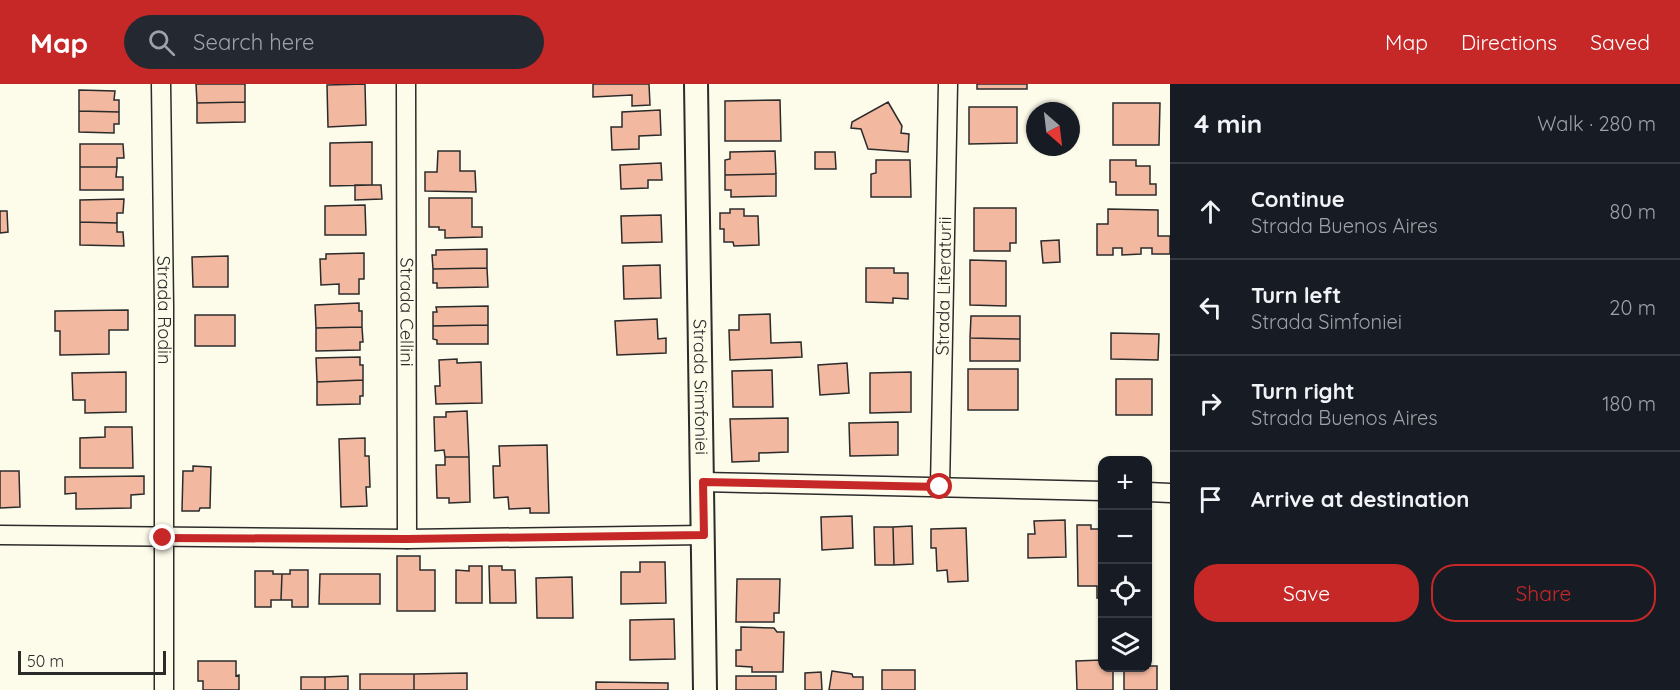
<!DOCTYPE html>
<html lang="en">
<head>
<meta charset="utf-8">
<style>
	:root { --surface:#171b24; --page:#242831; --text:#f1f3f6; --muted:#9ea1a6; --line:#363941; --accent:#c62828 }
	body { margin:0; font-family:Quicksand,sans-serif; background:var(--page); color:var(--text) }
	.controls { position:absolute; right:18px; bottom:18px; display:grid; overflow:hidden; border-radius:12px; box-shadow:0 2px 4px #0004 }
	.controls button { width:54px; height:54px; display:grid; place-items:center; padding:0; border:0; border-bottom:2px solid var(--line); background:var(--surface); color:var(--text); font:30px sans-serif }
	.compass { position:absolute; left:1026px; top:18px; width:54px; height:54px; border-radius:50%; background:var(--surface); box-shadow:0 2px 4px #0004; rotate:152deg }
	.scale { position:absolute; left:18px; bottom:15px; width:148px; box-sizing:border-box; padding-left:6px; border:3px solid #2b2b2b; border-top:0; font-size:16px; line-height:21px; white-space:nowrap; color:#2b2b2b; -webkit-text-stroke:4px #fdfbea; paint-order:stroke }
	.stop { position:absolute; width:18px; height:18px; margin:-14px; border:4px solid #c62828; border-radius:50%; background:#fff }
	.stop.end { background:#c62828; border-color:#fff; box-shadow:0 2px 6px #0008 }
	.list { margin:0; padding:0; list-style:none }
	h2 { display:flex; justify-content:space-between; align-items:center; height:78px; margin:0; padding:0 24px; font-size:26px }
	h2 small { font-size:20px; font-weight:400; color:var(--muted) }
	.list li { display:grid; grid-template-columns:39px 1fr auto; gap:18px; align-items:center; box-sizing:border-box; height:96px; padding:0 24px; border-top:2px solid var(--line) }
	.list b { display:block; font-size:22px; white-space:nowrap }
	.list p { margin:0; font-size:20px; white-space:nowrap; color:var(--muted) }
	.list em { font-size:20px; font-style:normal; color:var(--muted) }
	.actions { display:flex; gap:12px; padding:18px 24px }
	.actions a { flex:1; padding:14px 0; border:2px solid var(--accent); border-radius:24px; text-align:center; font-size:21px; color:var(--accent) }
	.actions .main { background:var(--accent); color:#fff }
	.icon { flex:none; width:33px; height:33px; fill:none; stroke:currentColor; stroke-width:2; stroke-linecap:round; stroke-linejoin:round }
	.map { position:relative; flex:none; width:1170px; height:606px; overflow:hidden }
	header { display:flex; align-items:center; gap:36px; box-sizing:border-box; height:84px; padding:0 30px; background:var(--accent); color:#fff }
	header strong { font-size:28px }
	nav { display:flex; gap:33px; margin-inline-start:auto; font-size:21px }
	.search { width:420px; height:54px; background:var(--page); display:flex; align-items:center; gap:15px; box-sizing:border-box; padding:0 21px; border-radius:33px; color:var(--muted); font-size:22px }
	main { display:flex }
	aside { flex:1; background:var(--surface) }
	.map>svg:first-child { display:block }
</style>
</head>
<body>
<header>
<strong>Map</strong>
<div class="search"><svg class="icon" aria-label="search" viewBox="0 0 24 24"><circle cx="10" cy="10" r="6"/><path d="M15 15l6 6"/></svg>Search here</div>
<nav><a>Map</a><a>Directions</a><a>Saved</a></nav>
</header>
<main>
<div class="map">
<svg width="1170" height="606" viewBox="0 0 1170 606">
	<rect width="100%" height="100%" fill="#fdfbea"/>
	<path fill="#f2b8a0" stroke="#2b2b2b" stroke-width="1.5" d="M196 0H245V18L197 19Z
		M365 0 366 41 328 43 327 1Z
		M593 0H649L650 21 632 22V11L593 13Z
		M977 0H1027V5H977Z
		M79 6 115 7 114 16H119V28L79 27Z
		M780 16 781 57H725V17Z
		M245 18V38L197 39V19Z
		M888 18 902 42 901 49 909 50 908 68 868 65 861 45 851 44 852 38Z
		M1113 19H1160L1159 61H1113Z
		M969 23H1017V59L969 60Z
		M660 26 661 51 639 52V65L612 66 611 43H622V28Z
		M79 27 119 28V40H114V49L79 48Z
		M372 58V101L330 102V59Z
		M80 60H123L124 74H117V83H80Z
		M438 67H460V87H475L476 108 425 107V88H437Z
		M775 67 776 90 725 91V76L730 75V68Z
		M815 68H835L836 85H815Z
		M876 76H910L911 113H871V90L876 89Z
		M1110 76H1136V82H1150V100H1156V111H1116V98H1110Z
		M661 79 662 96H648V104L621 105 620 81Z
		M80 83H117L116 93H123V106H80Z
		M776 90V112L731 113V106H725V91Z
		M355 101H381L382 115 355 116Z
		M429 114H472V143H482V153L445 154V146H439V143H429Z
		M124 115 123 129H117V139L80 138V116Z
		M365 121 366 151H325V122Z
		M974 124H1016V159H1010V167H974Z
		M730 125H744V132H758L759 161 734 162 733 158H724V145H720V129H730Z
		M1108 125 1158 126V152H1170V170H1152V164H1141V170L1122 171V164H1113V171H1097V140H1108Z
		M0 127H7L8 148 0 149Z
		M661 131 662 158 622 159 621 132Z
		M80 138 117 139V148H123L124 162 80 161Z
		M1059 156 1060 178 1043 179 1041 157Z
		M487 165V184L433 185 432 171H436V166Z
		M364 169V195H359V210H339V200L321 201 320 175H326V170Z
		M228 172V203H193L192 173Z
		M970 176 1006 177V222L970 221Z
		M660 181 661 214 624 215 623 182Z
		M487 184 488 203 437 204V199H433V185Z
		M866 184H894V189H908V215L893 214V219L866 218Z
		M359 219V227H362V243L316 244 315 221Z
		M488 222V241L433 242V228H437L436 223Z
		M128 226V246H109V270L60 271V247H55V227Z
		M770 230 771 259 801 258 802 273 730 276 729 246H739V231Z
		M195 231H235V262H195Z
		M971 232H1020V255L970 254Z
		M657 235 658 255 666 254V269L617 271 615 237Z
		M488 241V260H437V256L433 255V242Z
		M362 243 363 258H360V266L316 267V244Z
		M1111 249 1159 250 1158 276 1111 275Z
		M970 254 1020 255V277H970Z
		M360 273V281H363V296L317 298 316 274Z
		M457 275V279L481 278 482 319 436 320 435 302H440L439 276Z
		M847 279 849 309 820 311 818 281Z
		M968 285H1018V326H968Z
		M772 286 773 323H733L732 287Z
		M126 288V328L85 329V316H73L72 289Z
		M911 288V328L870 329V289Z
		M1116 295H1152V331H1116Z
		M363 296V312H360V320L317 321V298Z
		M467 327 469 373H445L444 366 435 367 434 333H446V328Z
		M788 334V368L759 369V377L732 378 730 335Z
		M898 338V371L850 372 849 339Z
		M105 343H132L133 384H80V354L105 353Z
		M365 354V372H369L370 403H366L367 422 341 423 339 355Z
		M547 361 549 429H530V424L509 425 508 413 494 414 493 382H500L499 362Z
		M445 373H469L470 418 449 419V414H437L436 381H445Z
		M193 382 211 383 210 424H200L199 427H182L183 387H193Z
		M0 387H19L20 423 0 424Z
		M144 392V410L131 411V424L76 425V409L65 410V393Z
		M852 432 853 464 822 466 821 433Z
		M1065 436 1066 473 1028 474V450H1035L1034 437Z
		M1077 441H1091V445H1102V514H1097V502H1078Z
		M912 442 913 480 894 481 893 443Z
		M874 443H893L894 481H875Z
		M966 444 968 497 948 498 947 486 937 487 936 464H931V445Z
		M397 472H420V486H435V527H397Z
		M640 478H665L666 519 621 520V488H640Z
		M469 482H482V519H456V486L469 487Z
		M489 482H502V486H515L516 519H490Z
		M290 486H308V523H292V516H281L282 490H290Z
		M255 487H273V490H282L281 516H271V523H255Z
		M320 490H380V520H319Z
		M572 493 573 534H537L536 494Z
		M737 495H780L779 529H774V538H736Z
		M674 535 675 575 630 576V536Z
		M741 543 774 544 777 548H784L783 588H752V583L736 582V566H741Z
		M1102 576V584H1113V606H1077L1076 577Z
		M198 577H236V592L239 591V606H203V597H198Z
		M1148 582H1157V606H1124V584H1148Z
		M882 586H915V606H882Z
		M832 587 852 590 853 593H863V606H829Z
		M821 588 822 606H805V589Z
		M467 589V606H414V590Z
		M360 590H414V606H360Z
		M348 592V606H325V593Z
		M736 592H776V606H736Z
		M301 593H325V606H301Z
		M596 598 668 599V606H596Z"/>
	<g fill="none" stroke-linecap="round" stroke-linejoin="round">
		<defs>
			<g id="minor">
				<path id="s1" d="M161 0 164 222V606"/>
				<path id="s2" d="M406 0 407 455"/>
				<path d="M703 398 1102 407"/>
				<path id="s3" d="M940 403 948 0"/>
				<path d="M1148 408 1170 409"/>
				<path d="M0 451 407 455 704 451"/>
			</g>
			<g id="tertiary">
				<path id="s4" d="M696 0 705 606"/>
			</g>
		</defs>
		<use href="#minor" stroke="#2b2b2b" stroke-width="21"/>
		<use href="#tertiary" stroke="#2b2b2b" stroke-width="26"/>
		<use href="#minor" stroke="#fdfbea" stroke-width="18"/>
		<use href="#tertiary" stroke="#fdfbea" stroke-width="22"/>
	</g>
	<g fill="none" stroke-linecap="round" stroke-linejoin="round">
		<path stroke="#c62828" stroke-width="8" d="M163 454 407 455 704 451 703 398 940 403"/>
	</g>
	<g text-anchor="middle" stroke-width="4.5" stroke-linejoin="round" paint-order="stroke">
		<g font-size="18" fill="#2b2b2b" stroke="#fdfbea">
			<text dy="6" stroke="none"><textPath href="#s3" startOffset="201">Strada Literaturii</textPath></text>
			<text dy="6" stroke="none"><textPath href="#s1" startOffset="226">Strada Rodin</textPath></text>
			<text dy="6" stroke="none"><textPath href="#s2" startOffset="228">Strada Cellini</textPath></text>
			<text dy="6" stroke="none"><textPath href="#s4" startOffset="303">Strada Simfoniei</textPath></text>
		</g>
	</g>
</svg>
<div class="controls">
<button>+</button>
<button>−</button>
<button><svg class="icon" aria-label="locate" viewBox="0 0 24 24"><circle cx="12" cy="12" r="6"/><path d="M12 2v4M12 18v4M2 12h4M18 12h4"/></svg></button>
<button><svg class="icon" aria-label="layers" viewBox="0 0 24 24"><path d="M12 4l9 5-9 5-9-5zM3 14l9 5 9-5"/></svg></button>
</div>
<svg class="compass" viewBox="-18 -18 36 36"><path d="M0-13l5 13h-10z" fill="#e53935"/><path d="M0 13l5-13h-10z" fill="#9ea1a6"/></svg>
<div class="scale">50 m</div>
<div class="stop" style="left:940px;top:403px"></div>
<div class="stop end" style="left:163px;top:454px"></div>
</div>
<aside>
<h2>4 min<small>Walk · 280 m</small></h2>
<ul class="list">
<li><svg class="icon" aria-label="ahead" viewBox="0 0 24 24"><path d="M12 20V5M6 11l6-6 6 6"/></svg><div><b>Continue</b><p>Strada Buenos Aires</p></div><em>80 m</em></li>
<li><svg class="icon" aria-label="left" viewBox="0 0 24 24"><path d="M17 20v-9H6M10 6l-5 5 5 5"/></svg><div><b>Turn left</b><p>Strada Simfoniei</p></div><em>20 m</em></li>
<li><svg class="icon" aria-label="right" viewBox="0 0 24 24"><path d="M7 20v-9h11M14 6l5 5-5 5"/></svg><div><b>Turn right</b><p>Strada Buenos Aires</p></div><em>180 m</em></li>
<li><svg class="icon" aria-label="arrive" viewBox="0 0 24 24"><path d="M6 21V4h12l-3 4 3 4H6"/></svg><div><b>Arrive at destination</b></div></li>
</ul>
<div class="actions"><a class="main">Save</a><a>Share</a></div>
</aside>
</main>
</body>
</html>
